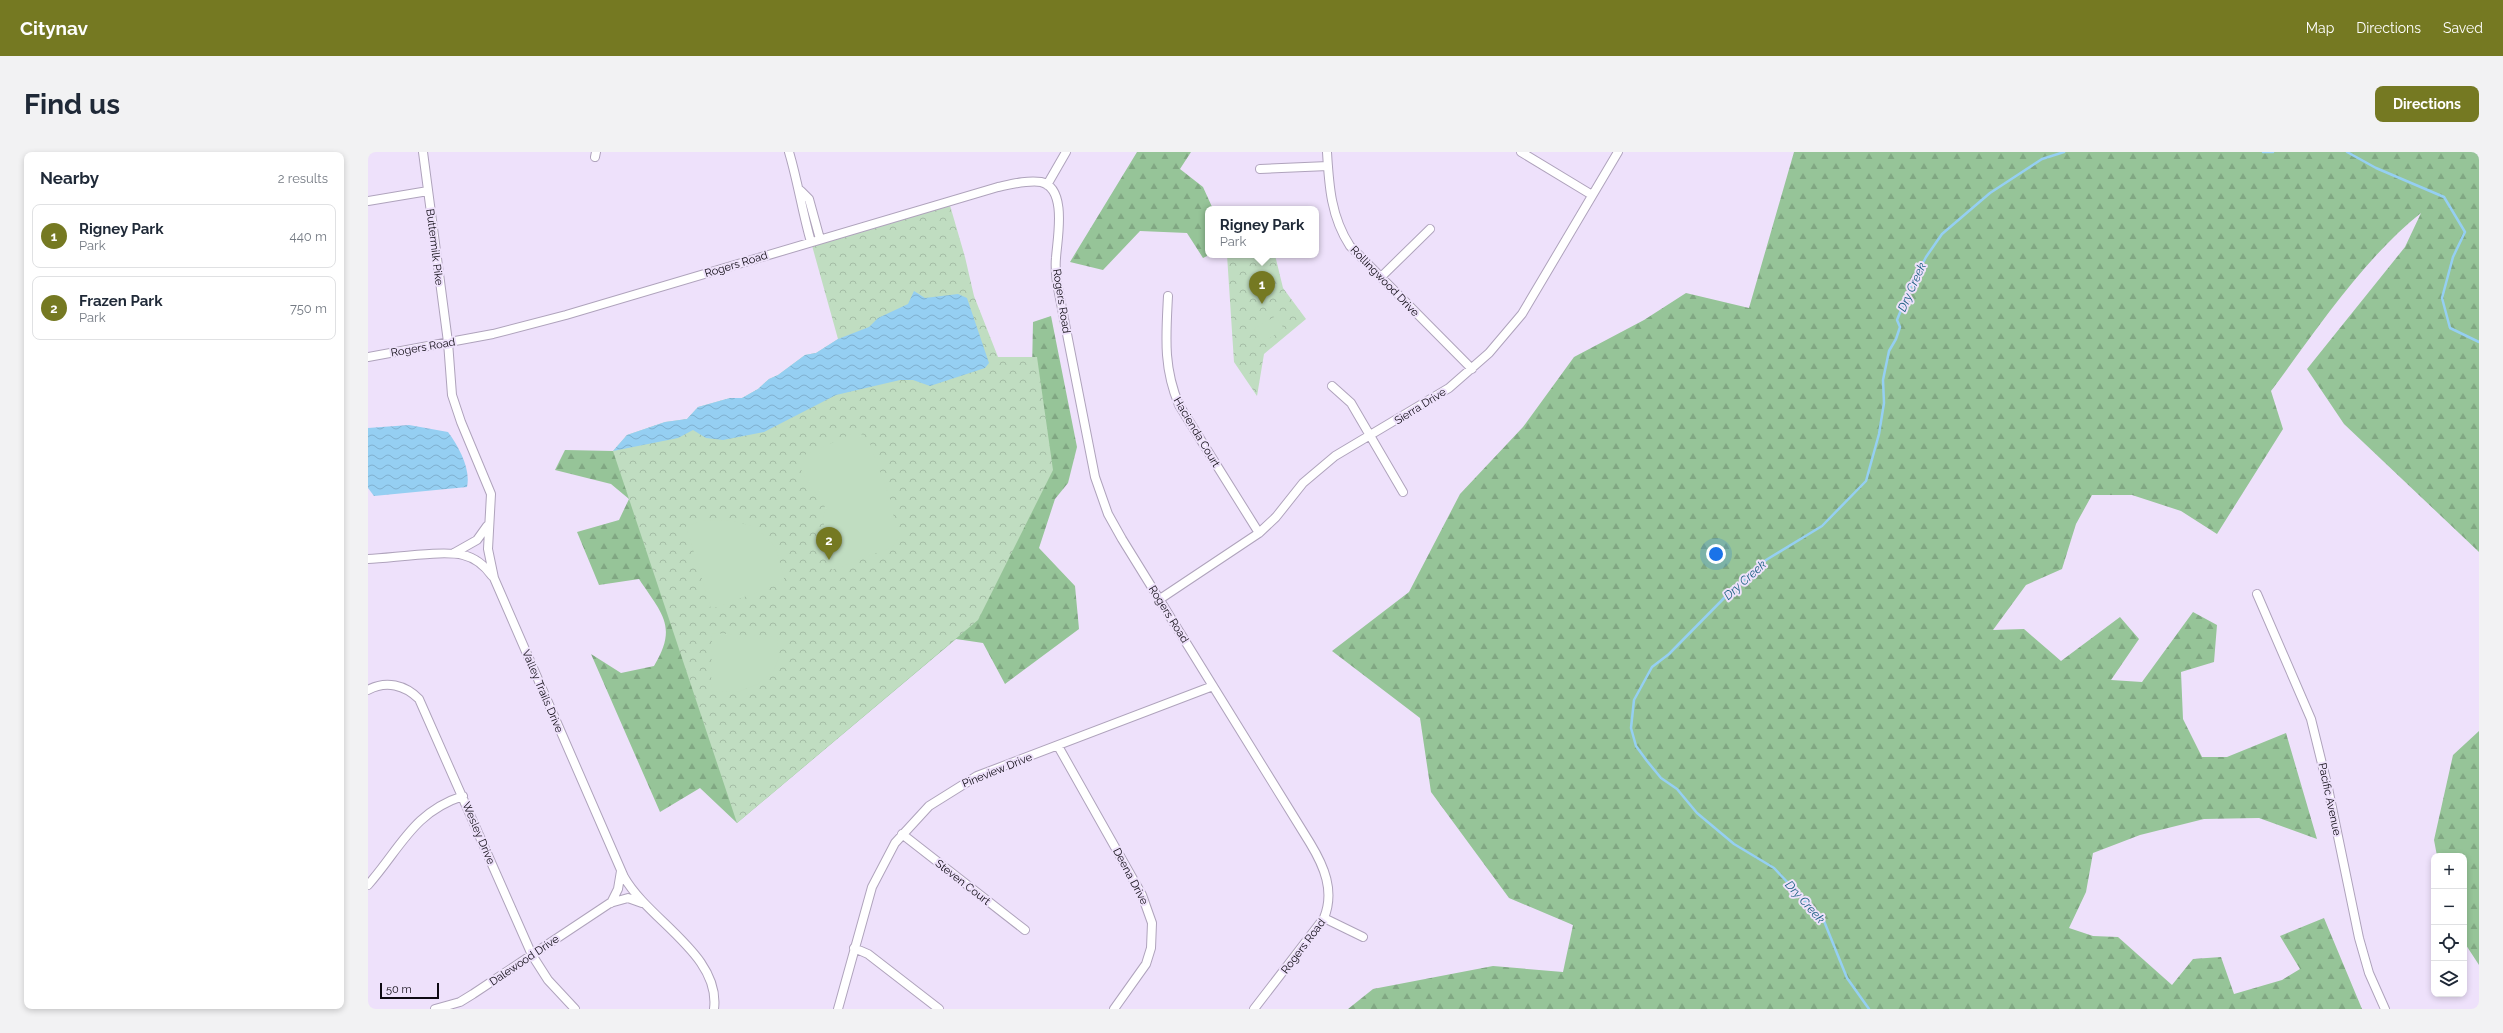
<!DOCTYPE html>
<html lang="en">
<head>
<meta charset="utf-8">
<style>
	:root { --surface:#fff; --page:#f2f2f3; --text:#1f2937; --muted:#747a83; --line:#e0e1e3; --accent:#757922 }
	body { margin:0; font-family:Raleway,sans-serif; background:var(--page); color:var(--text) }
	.controls { position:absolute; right:12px; bottom:12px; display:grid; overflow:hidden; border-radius:8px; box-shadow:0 2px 6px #0003 }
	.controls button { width:36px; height:36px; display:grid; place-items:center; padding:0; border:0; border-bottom:1px solid var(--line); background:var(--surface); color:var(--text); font:20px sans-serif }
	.scale { position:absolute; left:12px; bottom:10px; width:59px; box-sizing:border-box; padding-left:4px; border:2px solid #0e0a13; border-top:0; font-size:11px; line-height:14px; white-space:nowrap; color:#0e0a13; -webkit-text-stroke:3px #eee1fb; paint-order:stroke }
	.you { position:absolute; left:1348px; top:402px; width:14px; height:14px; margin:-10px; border:3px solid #fff; border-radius:50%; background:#1a73e8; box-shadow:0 0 0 6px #1a73e833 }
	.badge { display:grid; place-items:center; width:26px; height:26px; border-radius:50%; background:var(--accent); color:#fff; font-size:13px; font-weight:700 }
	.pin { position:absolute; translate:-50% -33px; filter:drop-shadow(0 1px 2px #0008) }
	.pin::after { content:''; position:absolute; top:21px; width:14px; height:12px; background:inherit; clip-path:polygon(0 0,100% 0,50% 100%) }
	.popup { position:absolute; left:837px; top:54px; width:114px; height:52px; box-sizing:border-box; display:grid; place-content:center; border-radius:8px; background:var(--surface); filter:drop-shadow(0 1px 3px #0005); font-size:13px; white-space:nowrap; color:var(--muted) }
	.popup b { font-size:15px; color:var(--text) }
	.popup::after { content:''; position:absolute; left:50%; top:100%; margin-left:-8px; border:8px solid transparent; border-top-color:var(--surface) }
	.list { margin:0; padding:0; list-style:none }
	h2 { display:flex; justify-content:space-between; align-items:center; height:52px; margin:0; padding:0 16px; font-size:17px }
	h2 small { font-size:13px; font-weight:400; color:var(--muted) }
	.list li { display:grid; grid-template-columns:26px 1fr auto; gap:12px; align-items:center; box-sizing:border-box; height:64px; margin:0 8px 8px; padding:0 8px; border:1px solid var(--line); border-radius:8px }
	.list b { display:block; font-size:15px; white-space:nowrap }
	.list p { margin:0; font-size:13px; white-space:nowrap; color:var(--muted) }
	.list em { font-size:13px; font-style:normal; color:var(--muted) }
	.icon { flex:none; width:22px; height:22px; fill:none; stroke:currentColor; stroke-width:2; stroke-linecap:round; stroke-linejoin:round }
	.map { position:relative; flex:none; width:2111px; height:857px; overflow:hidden; border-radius:8px }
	header { display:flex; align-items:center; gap:24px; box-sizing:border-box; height:56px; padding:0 20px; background:var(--accent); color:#fff }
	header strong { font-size:19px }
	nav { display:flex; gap:22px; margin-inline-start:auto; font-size:14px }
	.intro { display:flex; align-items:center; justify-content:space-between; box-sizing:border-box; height:96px; padding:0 24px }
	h1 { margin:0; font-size:28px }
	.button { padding:10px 18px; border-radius:8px; background:var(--accent); color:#fff; font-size:14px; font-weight:700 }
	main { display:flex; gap:24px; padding:0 24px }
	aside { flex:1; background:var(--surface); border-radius:8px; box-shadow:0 2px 6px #0003 }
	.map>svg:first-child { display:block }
</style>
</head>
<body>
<header>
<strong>Citynav</strong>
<nav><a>Map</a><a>Directions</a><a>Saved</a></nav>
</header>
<div class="intro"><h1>Find us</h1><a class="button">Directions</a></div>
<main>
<aside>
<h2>Nearby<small>2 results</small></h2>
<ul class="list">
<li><span class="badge">1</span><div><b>Rigney Park</b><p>Park</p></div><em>440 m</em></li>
<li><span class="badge">2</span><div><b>Frazen Park</b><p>Park</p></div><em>750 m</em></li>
</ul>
</aside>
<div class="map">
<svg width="2111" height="857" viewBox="0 0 2111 857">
	<defs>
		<pattern id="forest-firs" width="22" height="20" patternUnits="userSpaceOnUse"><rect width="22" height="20" fill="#96c498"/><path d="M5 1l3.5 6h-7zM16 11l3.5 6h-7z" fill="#80a782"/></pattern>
		<pattern id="park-crowns" width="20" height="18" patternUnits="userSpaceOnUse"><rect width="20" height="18" fill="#c0ddc1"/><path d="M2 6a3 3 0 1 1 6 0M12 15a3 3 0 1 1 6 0" fill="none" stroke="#a4bca5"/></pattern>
		<pattern id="water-waves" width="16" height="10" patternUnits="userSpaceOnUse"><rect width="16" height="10" fill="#95cff2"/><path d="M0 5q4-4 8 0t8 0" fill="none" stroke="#7fb0cf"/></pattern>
	</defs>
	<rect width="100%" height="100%" fill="#eee1fb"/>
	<path fill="url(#forest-firs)" d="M769 0H823L812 17 835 35 845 57H840L841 103 835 106 819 81 772 79 735 118 702 110Z
		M1426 0H2111V400L1976 272 1939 217 2037 95 2053 61C1995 107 1947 180 1903 239L1915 277 1849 382 1813 359 1764 343H1724L1708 372 1694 417 1658 433 1625 478 1656 477 1693 509 1752 465 1771 487 1743 528 1774 530 1825 460 1849 473 1846 510 1813 520 1815 567 1834 605H1859L1918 581 1949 687 1891 666 1836 667 1772 683 1725 701 1718 740 1701 776 1725 784 1750 785 1804 833 1825 807 1853 805 1866 842 1914 828 1932 817 1912 784 1956 766 1994 857H980L1005 837 1125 814 1195 820 1205 773 1141 746 1063 640 1052 566 964 499 1041 440 1092 342 1155 275 1206 205 1276 168 1318 141 1381 156Z
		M683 164 709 295 700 331 687 347 671 396 707 434 711 477 637 532 615 491 588 487 369 671 332 636 292 660 223 502 253 521 286 514C310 474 294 462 271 427L231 433 209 380 251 368 261 347 243 332 187 318 197 298 245 299 664 218 665 170Z
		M2111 579V813L2096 790V704H2069L2066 688 2085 603Z"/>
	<path fill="url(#park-crowns)" d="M581 50 597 105 606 144 630 205H669L685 318 610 468 369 671 245 299 259 283 297 270 319 267 330 255 362 246H374L390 237 401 227 410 223 437 203 448 201 470 187 443 90Z
		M859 103H907L915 136 938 167 896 202 889 244 866 210Z"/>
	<path fill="#c0ddc1" d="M908 164 916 177 894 191 886 177Z
		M488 280 495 283 501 289 524 352 522 353 532 383 524 395 464 418C457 395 454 375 457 351L441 334 428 307Z
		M361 368 388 375 408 396 417 430 343 457 318 374 335 369Z
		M344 481 409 485 411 505 405 520 390 532 370 540 343 539Z"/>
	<path fill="url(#water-waves)" d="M546 139 557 146 590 142 599 146 621 211 617 216 562 234 545 228H532L468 243 396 280 355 288 338 286 325 278 310 286 245 299 259 283 297 270 319 267 330 255 362 246H374L390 237 401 227 410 223 437 203 448 201 470 187 501 175 510 166 540 152Z
		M41 273 80 280C91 295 103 317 99 335L6 344 0 336V276Z"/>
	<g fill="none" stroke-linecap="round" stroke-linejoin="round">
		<path stroke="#95cff2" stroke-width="2.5" d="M1895 0H1905
			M1979 0 2008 16 2076 45 2097 80 2085 105 2074 146 2082 176 2111 190
			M1501 857 1479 826 1456 769 1406 716 1366 692 1329 661 1309 637 1293 626 1279 609 1268 594 1263 576 1266 548 1284 515 1301 502 1363 439 1398 408 1454 374 1498 329 1511 282 1516 251 1515 228 1521 199 1528 187 1532 175 1529 168 1541 138 1558 105 1574 82 1622 41 1674 7 1696 0"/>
		<defs>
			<path id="minor" d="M55 0 80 190 84 243 93 270 123 342 120 397 126 426 256 725C281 769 353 803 346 857
				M421 0C430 30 434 59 443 90
				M959 0C961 34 963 65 982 94L1104 217
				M1153 0 1224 43
				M227 5 228 0
				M892 17 960 14
				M679 33 698 0
				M433 39 441 47 452 87
				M0 49 60 39
				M1013 125 1062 77
				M800 144C798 184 795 215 811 253L891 381
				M0 205 125 182 198 163 630 35C644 32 659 28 673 30 700 36 689 88 688 106 687 115 688 123 689 131L727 325 740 362 754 387 942 691C956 714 967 739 956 766L886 857
				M964 234 983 251 1035 340
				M86 401 109 388 119 374
				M0 407C24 406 74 398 95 403 108 406 117 414 124 424
				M1889 442 1943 567 1960 636 1991 786 2001 821 2017 857
				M792 447 891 381 908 365 935 331 967 304 1081 236 1121 201 1154 162 1250 0
				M0 538C18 528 37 533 51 547L164 803 180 828 207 857
				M690 594 774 743 784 771 783 796 778 812 746 857
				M534 682 657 778
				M0 733C32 697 45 660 95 644
				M243 751 250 737 253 719
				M956 766 995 785
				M486 796 500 802 571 857
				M67 857 92 850 105 842 242 751 260 746 274 751
				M470 857 504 735 527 691 561 654 609 624 845 534"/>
		</defs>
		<use href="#minor" stroke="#afa3bc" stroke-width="10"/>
		<use href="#minor" stroke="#fff" stroke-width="8"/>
	</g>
	<g text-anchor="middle" stroke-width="4" stroke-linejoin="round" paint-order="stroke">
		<g font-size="11" fill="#0e0a13" stroke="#eee1fb">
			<text transform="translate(67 95) rotate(83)" y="4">Buttermilk Pike</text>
			<text transform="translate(368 112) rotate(-17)" y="4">Rogers Road</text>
			<text transform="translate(1017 129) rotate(46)" y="4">Rollingwood Drive</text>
			<text transform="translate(694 149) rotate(81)" y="4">Rogers Road</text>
			<text transform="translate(55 195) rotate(-10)" y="4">Rogers Road</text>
			<text transform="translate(1052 254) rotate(-32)" y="4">Sierra Drive</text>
			<text transform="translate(829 280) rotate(59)" y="4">Hacienda Court</text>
			<text transform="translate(801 462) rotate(58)" y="4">Rogers Road</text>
			<text transform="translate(175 539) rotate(67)" y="4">Valley Trails Drive</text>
			<text transform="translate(629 618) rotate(-22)" y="4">Pineview Drive</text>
			<text transform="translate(1962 647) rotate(78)" y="4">Pacific Avenue</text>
			<text transform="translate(111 681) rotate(67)" y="4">Wesley Drive</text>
			<text transform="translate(763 724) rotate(62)" y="4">Deena Drive</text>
			<text transform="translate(595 730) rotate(38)" y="4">Steven Court</text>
			<text transform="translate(935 794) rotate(-53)" y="4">Rogers Road</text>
			<text transform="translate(156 808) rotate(-34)" y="4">Dalewood Drive</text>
		</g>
		<g font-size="12" font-style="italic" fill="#1a5f81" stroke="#eee1fb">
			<text transform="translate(1544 135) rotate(-66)" y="4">Dry Creek</text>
			<text transform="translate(1377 428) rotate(-42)" y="4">Dry Creek</text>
			<text transform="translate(1437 750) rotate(48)" y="4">Dry Creek</text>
		</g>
	</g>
</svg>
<div class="controls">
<button>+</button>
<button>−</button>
<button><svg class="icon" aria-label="locate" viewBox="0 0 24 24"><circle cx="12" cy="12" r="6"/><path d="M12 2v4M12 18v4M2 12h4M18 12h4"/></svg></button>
<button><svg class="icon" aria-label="layers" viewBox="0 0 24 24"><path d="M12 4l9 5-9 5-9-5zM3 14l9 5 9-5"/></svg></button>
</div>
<div class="scale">50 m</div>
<div class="you"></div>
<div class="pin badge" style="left:894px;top:152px">1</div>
<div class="popup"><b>Rigney Park</b>Park</div>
<div class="pin badge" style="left:461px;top:408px">2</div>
</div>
</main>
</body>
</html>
